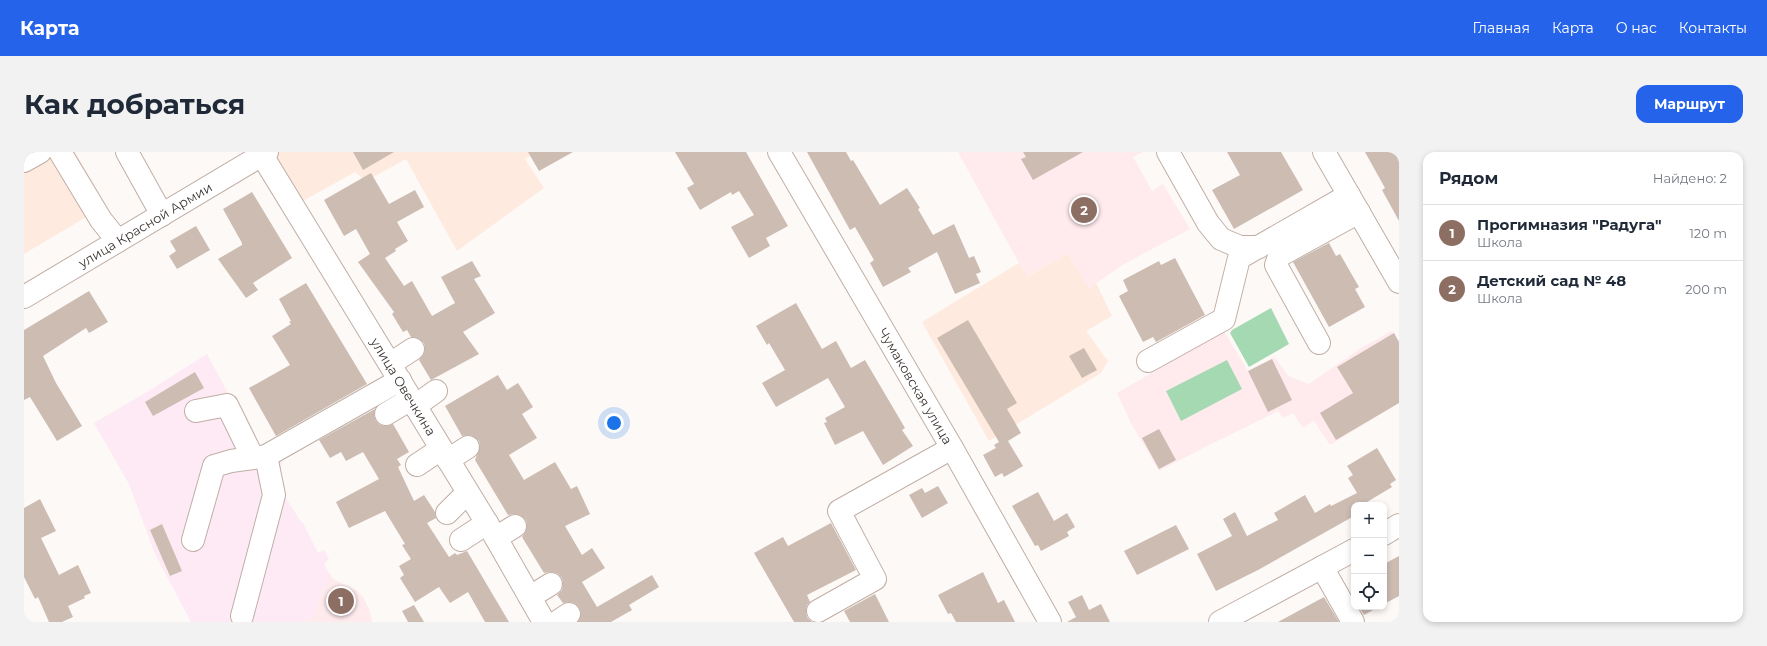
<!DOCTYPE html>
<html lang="ru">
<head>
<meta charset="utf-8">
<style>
	:root { --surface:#fff; --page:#f2f2f3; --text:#1f2937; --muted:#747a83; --line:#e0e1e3; --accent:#2563eb }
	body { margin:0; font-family:Montserrat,sans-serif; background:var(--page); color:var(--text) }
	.controls { position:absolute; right:12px; bottom:12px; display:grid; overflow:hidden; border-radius:8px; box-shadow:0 2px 6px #0003 }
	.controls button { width:36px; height:36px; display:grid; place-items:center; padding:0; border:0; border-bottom:1px solid var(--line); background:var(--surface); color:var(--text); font:20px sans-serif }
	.you { position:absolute; left:590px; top:271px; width:14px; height:14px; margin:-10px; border:3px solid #fff; border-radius:50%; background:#1a73e8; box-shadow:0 0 0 6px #1a73e833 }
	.badge { display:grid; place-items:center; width:26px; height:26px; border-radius:50%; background:var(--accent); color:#fff; font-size:13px; font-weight:700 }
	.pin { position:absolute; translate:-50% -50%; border:2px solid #fff; box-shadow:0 1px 4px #0006 }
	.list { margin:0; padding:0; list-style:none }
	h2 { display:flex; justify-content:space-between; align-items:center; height:52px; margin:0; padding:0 16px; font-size:17px }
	h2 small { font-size:13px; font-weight:400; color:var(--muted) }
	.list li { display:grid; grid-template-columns:26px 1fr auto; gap:12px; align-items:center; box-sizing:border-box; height:56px; padding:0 16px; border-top:1px solid var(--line) }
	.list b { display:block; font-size:15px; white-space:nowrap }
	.list p { margin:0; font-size:13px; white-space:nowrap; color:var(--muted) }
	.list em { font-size:13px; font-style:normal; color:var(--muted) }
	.icon { flex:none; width:22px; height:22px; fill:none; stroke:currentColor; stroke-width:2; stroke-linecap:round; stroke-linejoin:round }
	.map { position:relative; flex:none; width:1375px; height:470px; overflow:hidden; border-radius:12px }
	header { display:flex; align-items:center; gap:24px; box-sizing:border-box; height:56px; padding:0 20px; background:var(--accent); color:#fff }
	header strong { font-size:19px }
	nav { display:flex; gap:22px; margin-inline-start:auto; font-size:14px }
	.intro { display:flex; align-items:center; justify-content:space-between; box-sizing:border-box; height:96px; padding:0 24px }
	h1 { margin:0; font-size:28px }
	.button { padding:10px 18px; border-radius:12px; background:var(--accent); color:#fff; font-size:14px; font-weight:700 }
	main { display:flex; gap:24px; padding:0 24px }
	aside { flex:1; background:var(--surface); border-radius:12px; box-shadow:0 2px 6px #0003 }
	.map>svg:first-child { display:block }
</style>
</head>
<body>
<header>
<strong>Карта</strong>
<nav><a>Главная</a><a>Карта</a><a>О нас</a><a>Контакты</a></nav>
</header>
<div class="intro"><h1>Как добраться</h1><a class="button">Маршрут</a></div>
<main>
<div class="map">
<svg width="1375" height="470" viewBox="0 0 1375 470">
	<rect width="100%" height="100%" fill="#fdf9f7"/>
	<path fill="#ffeadf" d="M0 0H51L75 41 76 48 79 55 0 102Z
		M249 0H512L501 7 520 36 433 99 382 7 342 29 331 20 279 49Z
		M1044 101 1065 136 1072 131 1088 164 1062 179 1084 209 1077 221 965 289 898 170 995 111 1004 124Z"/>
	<path fill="#ffeaee" d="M934 0H1119L1109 5 1128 39 1139 32 1166 77 1100 112 1065 136 1044 101 1003 124 995 111Z
		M1200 179 1224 219 1251 205 1264 224 1285 232 1337 196 1368 179 1375 190V251L1306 293 1290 269 1279 276 1269 261 1259 266 1254 259 1179 296 1135 319 1107 271 1093 241Z
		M305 421 309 427 333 439 339 445 346 459 348 470H277L290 462Z"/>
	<path fill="#fdeaf4" d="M183 202 232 293H250L355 249 258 309 254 333 277 370 279 371 294 401 300 398 305 407 300 412 305 421 290 462 277 470H167L131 402 105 332 70 271 123 240Z"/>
	<path fill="#a4d9b2" d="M1247 156 1265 192 1225 215 1206 181 1208 178Z
		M1203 208 1218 237 1157 269 1142 239Z"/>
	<path fill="#cdbcb2" d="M329 0H370L339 18Z
		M504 0H549L515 19Z
		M651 0H722L764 74 742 86 746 94 725 106 707 75 730 63 715 39 708 43 707 40 676 58 663 36 670 32Z
		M783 0H822L827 9 829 8 856 53 883 36 896 56 894 57 909 83 930 72 945 106 950 104 957 120 952 122 956 131 931 142 913 100 884 116 887 120 859 135 846 111 850 108 831 75 826 78Z
		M999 0H1059L1009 28 997 7 1002 5Z
		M1203 0H1257L1279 38 1210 77 1188 38 1216 23Z
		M1341 0H1375V69L1358 38 1361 36Z
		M347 21 365 52 391 38 400 55 373 70 384 89 371 97 372 99 361 106 380 134 388 129 408 164 431 151 417 125 448 109 457 124 450 127 471 161 439 180 455 202 407 228 395 208 400 202 401 196 400 191 394 186 387 185 383 178 379 180 368 162 370 160 334 110 346 102 332 77 320 84 300 48Z
		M228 40 268 106 229 131 234 138 222 146 194 107 218 93V91L199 57Z
		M172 74 186 98 153 117 145 104 152 99 146 89Z
		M1305 91 1312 104 1316 102 1335 135 1331 137 1341 155 1305 175 1269 110Z
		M1151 106 1181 163 1132 190 1129 185 1119 190 1095 144 1104 139 1099 128 1135 109 1137 113Z
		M282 131 343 232 252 284 225 236 266 213 248 184 267 172 265 170 267 169 255 147Z
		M65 139 84 170 65 181 62 176 19 204 32 231 58 274 33 289 6 245 0 248V178Z
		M772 151 798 197 812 189 827 216 841 208 881 276 878 278 889 294 859 313 839 279 811 293 800 271 803 270 801 266 821 255 804 226 752 255 738 231 761 218 745 191 743 193 732 174Z
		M944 168 993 251 983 257 997 281 984 289 999 314 980 325 978 321 971 325 959 303 972 296 970 293 975 290 913 186Z
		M1370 181 1375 190V251L1312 288 1296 261 1329 241 1313 215Z
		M1060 196 1073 218 1058 226 1045 204Z
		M1248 207 1268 248 1244 260 1224 219Z
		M171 220 180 236 129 264 121 250Z
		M474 223 483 238 494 231 509 255 498 262 513 286 485 303 500 328 531 310 547 337 553 334 566 362 541 374 558 403 568 396 581 416 558 430 573 455 628 423 635 435 605 453 608 458 587 470H554L557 462 555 455 550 451 545 450 539 451 533 443 538 438 539 431 538 426 533 421 526 420 520 421 498 385 502 379 503 373 502 368 496 363 490 362 484 363 451 308 456 295 455 289 449 284 444 283 438 284 421 254Z
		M351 257 350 263 352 269 356 273 362 274 369 272 385 300 373 307 377 313 374 315 390 349 400 343 411 360 412 366 403 371 425 405 431 401 433 403 443 399 485 470H461L444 440 426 451 415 435 391 450 376 426 380 423 375 414 387 407 378 393 381 392 361 359 325 376 312 350 355 327 339 300 322 309 317 300 306 306 295 288Z
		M1135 277 1152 308 1135 317 1118 286Z
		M1353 296 1372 328 1366 332 1368 335 1338 353H1330V364L1234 418 1192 439 1173 402 1208 384 1199 367 1211 360 1223 384 1254 368 1250 361 1281 343 1291 361 1306 352 1307 354 1333 341 1324 326 1329 323 1323 314Z
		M914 334 924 351 898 366 885 343 898 336 901 341Z
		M1014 340 1030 369 1043 361 1051 375 1043 380 1045 384 1017 399 1014 393 1011 394 988 354Z
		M16 347 32 379 17 386 35 423 54 413 67 441 60 444 61 446 44 454 49 465 38 470H25L14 445 11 447 0 425V356Z
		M807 371 832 418 783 443 786 450 783 453 782 459 783 465 788 470H770L730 401 759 385 764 394Z
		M138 372 158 419 146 424 126 378Z
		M1152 373 1165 397 1113 423 1100 399Z
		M1375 404V444L1360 452V412Z
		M959 420 974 451 980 448 991 470H932L927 461 924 462 914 443Z
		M851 442 865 470H826L820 459Z
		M1058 443 1065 458 1077 452 1086 470H1043L1052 465 1044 450Z
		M1300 445 1315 470H1254Z
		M390 453 400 470H384L378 459Z
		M1335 455H1355L1340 463Z"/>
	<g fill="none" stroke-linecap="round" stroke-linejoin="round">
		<defs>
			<g id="minor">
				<path d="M36 0 77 68 94 89"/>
				<path d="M103 0 138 63"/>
				<path id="s1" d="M236 0 472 386 520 470"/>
				<path id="s2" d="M755 0 928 296 1026 470"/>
				<path d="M1144 0 1184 71 1197 87 1216 95H1235"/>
				<path d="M1300 0 1375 130"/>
				<path d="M0 9 16 0"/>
				<path d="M1295 191 1252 113 1255 104 1335 60"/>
				<path d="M1124 209 1200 167 1215 106 1325 43"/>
				<path d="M366 212 389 197"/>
				<path d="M391 254 412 239"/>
				<path d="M172 259 203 253 229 306 242 304 376 228"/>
				<path d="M362 262 387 247"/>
				<path d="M424 308 444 295"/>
				<path d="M393 313 417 297"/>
				<path d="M423 361 443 341"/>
				<path d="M1360 382 1375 373"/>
				<path d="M472 386 491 374"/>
				<path d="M169 388 190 314 207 309 229 306"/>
				<path d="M437 388 463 371"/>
				<path d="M1298 415 1329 470"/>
				<path d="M506 445 527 432"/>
				<path d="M794 459 851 427 815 359 928 296"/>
				<path d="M218 464 250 343 242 304"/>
				<path d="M533 470 545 462"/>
				<path d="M1196 470 1330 398"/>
			</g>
			<g id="major">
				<path id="s3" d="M0 145 243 0"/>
			</g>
		</defs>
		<use href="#minor" stroke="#c0aea5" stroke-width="24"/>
		<use href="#major" stroke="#c0aea5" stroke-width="24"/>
		<use href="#minor" stroke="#fff" stroke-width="22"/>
		<use href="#major" stroke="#fff" stroke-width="22"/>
	</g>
	<g text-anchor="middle" stroke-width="3" stroke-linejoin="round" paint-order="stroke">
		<g font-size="13" fill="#3d3633" stroke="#fdf9f7">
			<text dy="5" stroke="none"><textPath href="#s3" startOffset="141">улица Красной Армии</textPath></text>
			<text dy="5" stroke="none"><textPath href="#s1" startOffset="275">улица Овечкина</textPath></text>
			<text dy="5" stroke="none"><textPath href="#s2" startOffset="271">Чумаковская улица</textPath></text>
		</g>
	</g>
</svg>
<div class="controls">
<button>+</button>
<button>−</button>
<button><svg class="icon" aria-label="locate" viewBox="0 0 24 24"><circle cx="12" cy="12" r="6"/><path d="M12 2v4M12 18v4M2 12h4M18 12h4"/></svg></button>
</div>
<div class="you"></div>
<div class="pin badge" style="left:317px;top:449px;background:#8d6e63">1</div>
<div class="pin badge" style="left:1060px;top:58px;background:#8d6e63">2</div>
</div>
<aside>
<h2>Рядом<small>Найдено: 2</small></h2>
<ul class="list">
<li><span class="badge" style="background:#8d6e63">1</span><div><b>Прогимназия &quot;Радуга&quot;</b><p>Школа</p></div><em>120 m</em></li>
<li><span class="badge" style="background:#8d6e63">2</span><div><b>Детский сад № 48</b><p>Школа</p></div><em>200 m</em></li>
</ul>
</aside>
</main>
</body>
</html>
